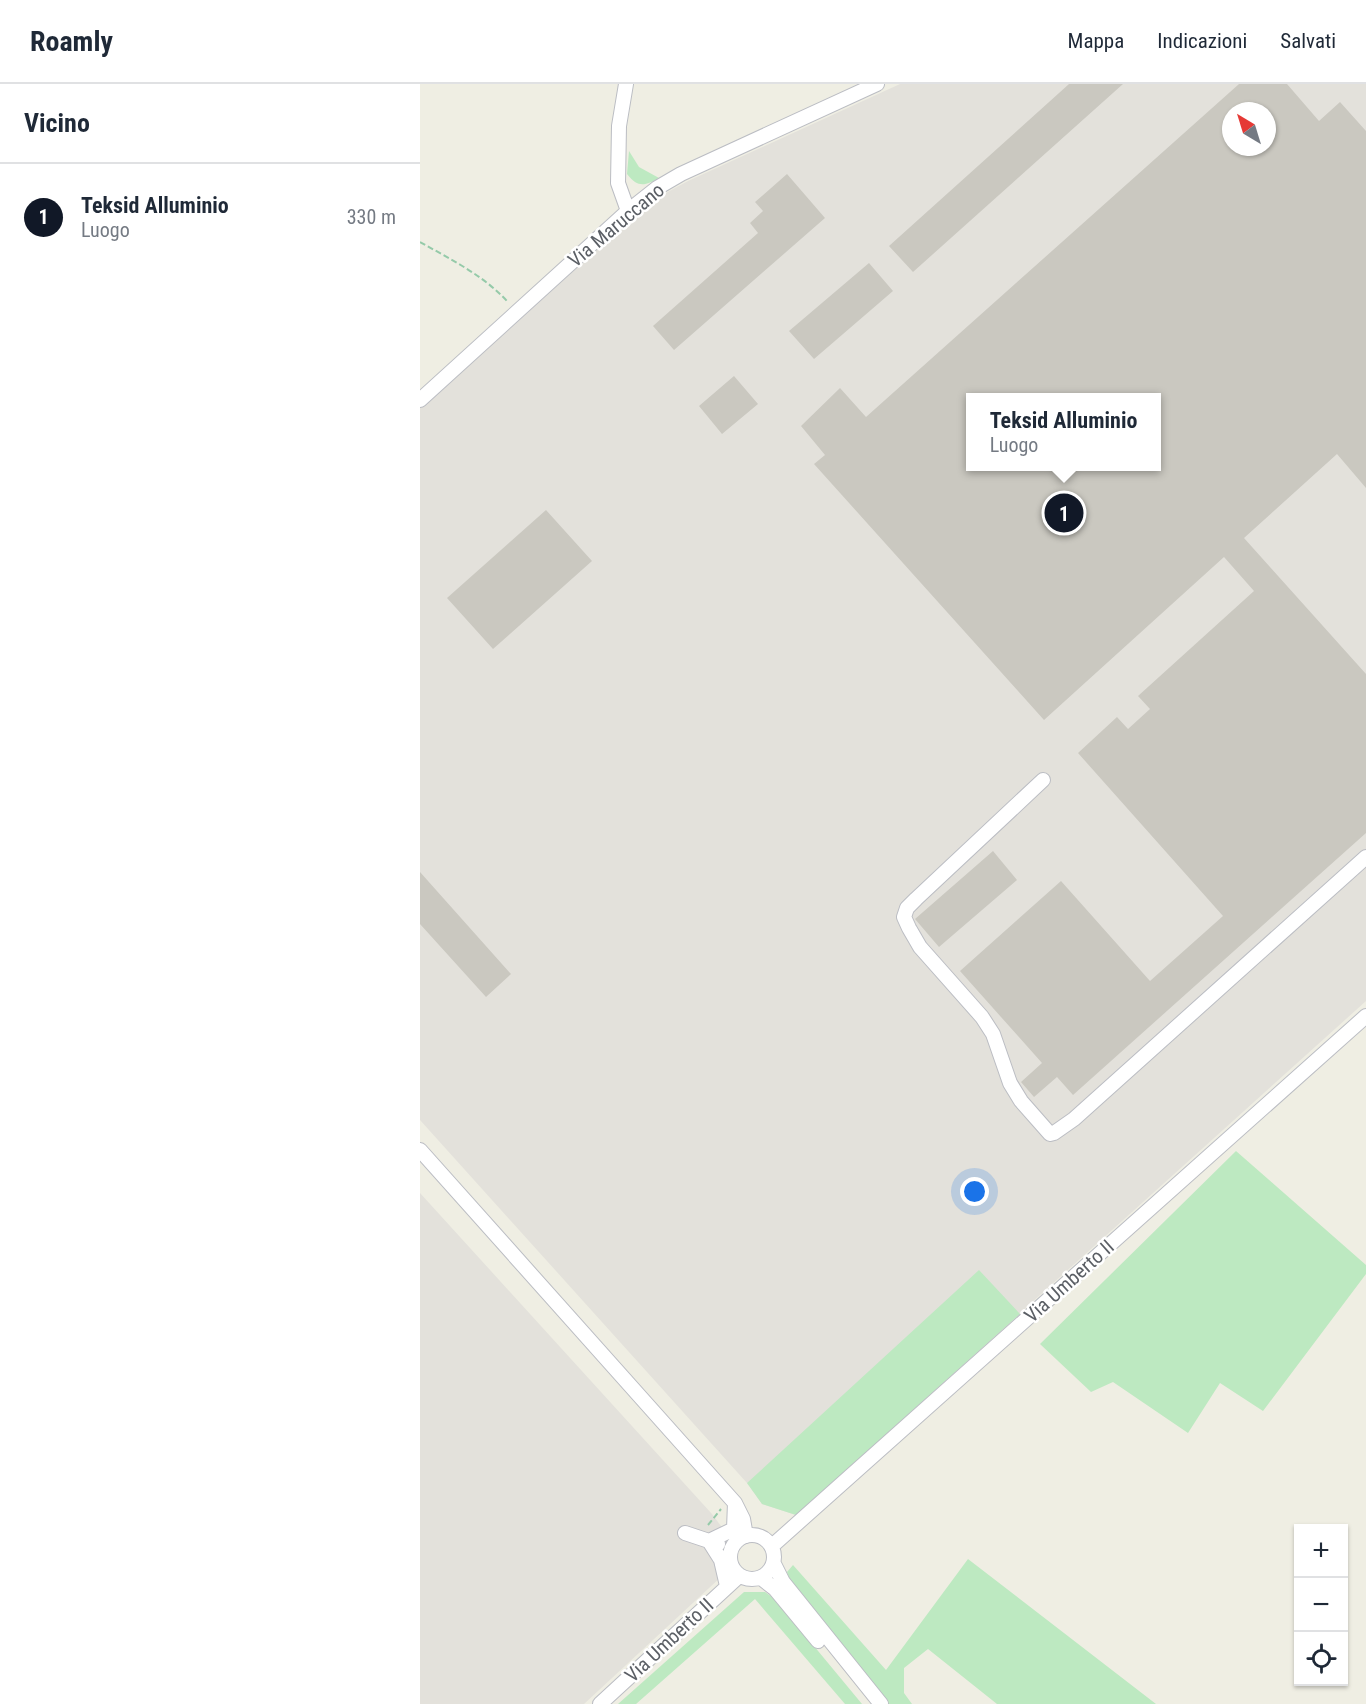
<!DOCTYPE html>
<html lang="it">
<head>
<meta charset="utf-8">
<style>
	:root { --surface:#fff; --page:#f6f6f7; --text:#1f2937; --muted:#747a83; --line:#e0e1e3; --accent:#111827 }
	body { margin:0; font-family:"Roboto Condensed",sans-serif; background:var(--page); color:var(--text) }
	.controls { position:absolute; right:18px; bottom:18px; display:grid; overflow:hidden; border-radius:0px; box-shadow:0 2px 4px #0004 }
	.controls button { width:54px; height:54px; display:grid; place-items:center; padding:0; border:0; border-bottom:2px solid var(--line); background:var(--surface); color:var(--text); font:30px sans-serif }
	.compass { position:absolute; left:802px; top:18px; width:54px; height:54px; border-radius:50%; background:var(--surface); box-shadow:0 2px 4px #0004; rotate:322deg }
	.you { position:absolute; left:555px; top:1108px; width:21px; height:21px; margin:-15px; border:4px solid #fff; border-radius:50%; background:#1a73e8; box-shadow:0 0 0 9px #1a73e833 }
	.badge { display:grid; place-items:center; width:39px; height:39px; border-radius:50%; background:var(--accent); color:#fff; font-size:20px; font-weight:700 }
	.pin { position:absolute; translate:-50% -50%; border:3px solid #fff; box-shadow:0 2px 6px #0006 }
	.popup { position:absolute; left:546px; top:309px; width:195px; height:78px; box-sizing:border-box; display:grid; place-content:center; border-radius:0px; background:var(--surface); filter:drop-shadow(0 2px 4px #0005); font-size:20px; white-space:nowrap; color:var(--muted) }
	.popup b { font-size:22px; color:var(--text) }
	.popup::after { content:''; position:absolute; left:50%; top:100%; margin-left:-12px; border:12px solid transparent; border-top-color:var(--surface) }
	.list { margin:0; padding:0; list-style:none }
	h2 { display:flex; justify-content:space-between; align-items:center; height:78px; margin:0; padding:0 24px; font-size:26px }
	h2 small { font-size:20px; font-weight:400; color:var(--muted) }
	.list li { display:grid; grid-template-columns:39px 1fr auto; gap:18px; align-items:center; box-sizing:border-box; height:108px; padding:0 24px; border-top:2px solid var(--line) }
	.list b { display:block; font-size:22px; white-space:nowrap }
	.list p { margin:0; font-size:20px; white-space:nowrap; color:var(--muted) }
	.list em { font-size:20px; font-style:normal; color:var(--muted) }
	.icon { flex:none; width:33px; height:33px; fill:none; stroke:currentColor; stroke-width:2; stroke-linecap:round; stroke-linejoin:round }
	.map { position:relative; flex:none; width:946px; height:1620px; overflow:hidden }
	header { display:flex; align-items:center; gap:36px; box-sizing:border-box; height:84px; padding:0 30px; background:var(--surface); border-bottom:2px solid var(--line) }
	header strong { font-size:28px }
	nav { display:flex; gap:33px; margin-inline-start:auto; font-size:21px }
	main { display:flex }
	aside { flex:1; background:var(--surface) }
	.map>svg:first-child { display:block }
</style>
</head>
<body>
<header>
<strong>Roamly</strong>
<nav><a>Mappa</a><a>Indicazioni</a><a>Salvati</a></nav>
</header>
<main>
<aside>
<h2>Vicino<small></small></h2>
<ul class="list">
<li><span class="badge">1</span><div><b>Teksid Alluminio</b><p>Luogo</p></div><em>330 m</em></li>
</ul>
</aside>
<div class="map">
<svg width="946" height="1620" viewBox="0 0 946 1620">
	<rect width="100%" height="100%" fill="#efeee3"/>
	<path fill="#e3e1db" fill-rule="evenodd" d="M480 0H946V917L376 1431 342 1420 327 1399 0 1036V323L185 159 244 110 268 97ZM811 27H847V63H811ZM551 314H737V382H551Z
		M0 1109 292 1430 304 1446 293 1471 302 1492 164 1620H0Z"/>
	<path fill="#bde9c1" d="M209 67 219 83 239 94C225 102 218 104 207 90Z
		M816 1067 946 1181V1190L843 1327 800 1299 768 1349 693 1298 671 1308 620 1260Z
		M559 1186 600 1230 376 1431 342 1420 327 1399Z
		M548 1475 736 1620H577L508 1565 484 1584V1609L492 1620H469L372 1502 367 1488 373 1481 466 1586Z
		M324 1508H345L355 1515 442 1620H425L335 1515 216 1620H198Z"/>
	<path fill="#cac8c0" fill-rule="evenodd" d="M649 0H703L493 188 469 162Z
		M819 0H867L899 37 920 18 946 47V404L917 370 824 454 946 590V749L653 1011 637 993 614 1013 601 998 622 979 540 887 641 797 730 897 803 832 658 669 697 633 708 645 730 625 718 612 834 507 804 473 624 636 394 380 405 371 381 342 420 304 446 333ZM811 27H847V63H811ZM551 314H737V382H551Z
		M367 90 405 134 254 266 233 242 338 149 330 139 343 127 335 118Z
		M449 179 473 207 394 275 369 247Z
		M314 292 338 320 302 350 279 322Z
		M126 426 172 477 73 565 27 514Z
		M573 767 597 796 519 863 495 835Z
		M0 788 91 890 66 913 0 840Z"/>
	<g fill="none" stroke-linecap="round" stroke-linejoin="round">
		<defs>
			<path id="minor" d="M206 0 199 42 198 99 208 127
				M0 316 208 127 237 104 261 90 457 0
				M623 696 496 815 487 824 484 833 489 844 500 863 562 933 573 950 590 999 601 1017 630 1050 634 1049 654 1035 946 773
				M0 1066 315 1419 323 1435 326 1452
				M265 1449 298 1460
				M310 1473a22 22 0 1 1 44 0a22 22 0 1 1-44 0Z
				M352 1462 946 932
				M354 1480 363 1498 461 1620
				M341 1494 355 1505 398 1557
				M307 1502 301 1476 289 1457 314 1445 315 1419
				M180 1620 319 1492"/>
		</defs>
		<use href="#minor" stroke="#bbbdc3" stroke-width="16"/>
		<path stroke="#95caa9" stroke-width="2" stroke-dasharray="6 3" stroke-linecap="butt" d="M0 158C30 175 63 191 87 217
			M288 1441 301 1425"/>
		<use href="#minor" stroke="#fff" stroke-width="14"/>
	</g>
	<g text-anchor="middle" stroke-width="5" stroke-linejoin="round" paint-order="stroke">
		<g font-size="20" fill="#5b5f65" stroke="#fff">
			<text transform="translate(196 141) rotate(-40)" y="7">Via Maruccano</text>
			<text transform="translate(649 1197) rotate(-42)" y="7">Via Umberto II</text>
			<text transform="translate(249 1556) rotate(-43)" y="7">Via Umberto II</text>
		</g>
	</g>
</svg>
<div class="controls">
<button>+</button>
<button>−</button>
<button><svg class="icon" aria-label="locate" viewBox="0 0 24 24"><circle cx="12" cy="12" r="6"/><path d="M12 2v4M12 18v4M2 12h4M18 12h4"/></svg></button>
</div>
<svg class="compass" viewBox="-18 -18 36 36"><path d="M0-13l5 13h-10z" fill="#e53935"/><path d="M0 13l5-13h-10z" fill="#747a83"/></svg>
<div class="you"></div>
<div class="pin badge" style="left:644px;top:429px">1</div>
<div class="popup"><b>Teksid Alluminio</b>Luogo</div>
</div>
</main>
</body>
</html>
